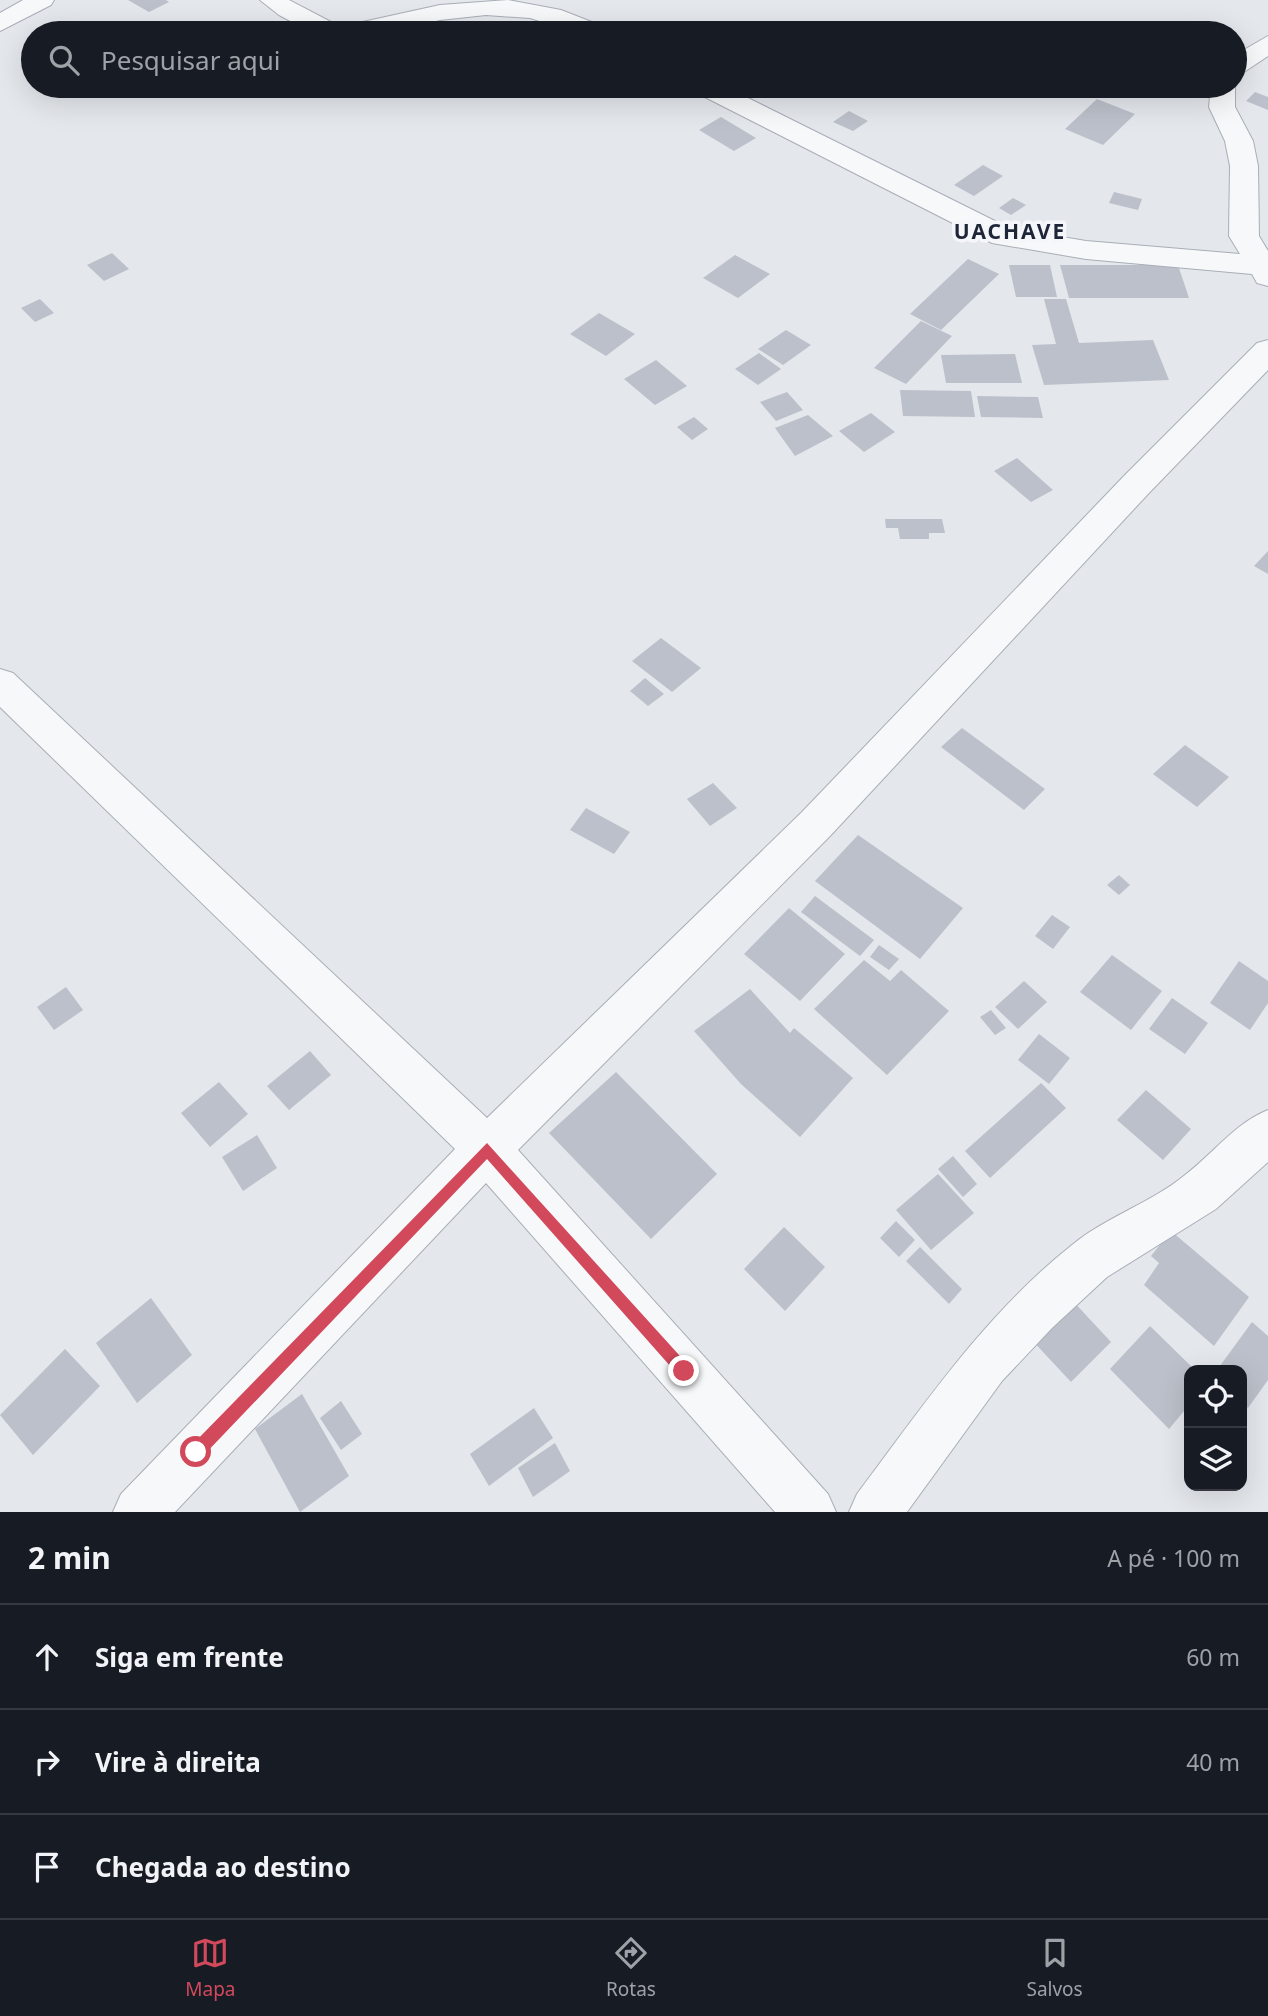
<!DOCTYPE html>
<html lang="pt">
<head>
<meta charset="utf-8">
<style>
	:root { --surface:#171b24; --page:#20242c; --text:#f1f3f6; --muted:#9ea1a6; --line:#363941; --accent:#d1495b }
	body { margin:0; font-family:"Noto Sans",sans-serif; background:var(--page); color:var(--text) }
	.controls { position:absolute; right:21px; bottom:21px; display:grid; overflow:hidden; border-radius:14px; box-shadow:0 7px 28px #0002 }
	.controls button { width:63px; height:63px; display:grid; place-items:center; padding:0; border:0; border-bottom:2px solid var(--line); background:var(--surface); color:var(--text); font:35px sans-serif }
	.stop { position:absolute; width:21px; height:21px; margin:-16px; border:5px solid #d1495b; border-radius:50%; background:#fff }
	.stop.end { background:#d1495b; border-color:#fff; box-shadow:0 2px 7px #0008 }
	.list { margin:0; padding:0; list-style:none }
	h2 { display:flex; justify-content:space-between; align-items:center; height:91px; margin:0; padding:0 28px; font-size:30px }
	h2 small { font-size:23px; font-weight:400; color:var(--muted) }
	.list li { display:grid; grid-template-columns:46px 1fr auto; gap:21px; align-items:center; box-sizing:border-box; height:105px; padding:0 28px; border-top:2px solid var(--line) }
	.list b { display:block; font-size:26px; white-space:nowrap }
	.list em { font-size:23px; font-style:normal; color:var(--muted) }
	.icon { flex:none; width:38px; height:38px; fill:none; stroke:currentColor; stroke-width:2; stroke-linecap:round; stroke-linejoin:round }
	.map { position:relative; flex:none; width:1268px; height:1512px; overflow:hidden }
	.search { position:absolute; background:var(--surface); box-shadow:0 7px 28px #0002; left:21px; right:21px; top:21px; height:77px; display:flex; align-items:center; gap:18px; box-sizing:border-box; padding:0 24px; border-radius:38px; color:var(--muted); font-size:26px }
	.sheet { height:406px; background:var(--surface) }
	nav { display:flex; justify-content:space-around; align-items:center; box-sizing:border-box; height:98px; border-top:2px solid var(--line); background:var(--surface); font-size:19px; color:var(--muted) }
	nav a { display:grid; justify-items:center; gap:4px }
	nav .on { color:var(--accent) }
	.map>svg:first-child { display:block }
</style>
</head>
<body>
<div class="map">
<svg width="1268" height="1512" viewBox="0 0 1268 1512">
	<rect width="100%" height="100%" fill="#e4e7ec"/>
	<path fill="#bbc0ca" d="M128 0H166L169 2 149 12Z
		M1255 92 1268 97V110L1246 101Z
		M1097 99 1135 114 1103 145 1065 129Z
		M849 111 868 121 853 131 833 122Z
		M721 117 756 138 734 151 699 130Z
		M983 165 1003 176 974 196 954 185Z
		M1114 192 1142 199 1138 210 1109 203Z
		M1013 198 1026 205 1011 215 999 208Z
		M112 253 129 269 104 281 87 265Z
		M735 255 770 274 738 298 703 278Z
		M968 259 999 274 941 330 910 314Z
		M1009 265H1050L1057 297H1016Z
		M1060 265H1178L1189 298H1069Z
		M40 299 54 313 35 322 21 308Z
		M1044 299H1066L1079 343 1153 340 1169 380 1044 385 1032 345 1056 344Z
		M599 313 635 334 606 356 570 334Z
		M921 321 952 336 906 384 874 368Z
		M786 330 811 345 783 365 758 349Z
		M759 353 781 369 758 385 735 369Z
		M1015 354 1022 383H946L941 355Z
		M656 360 687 386 655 405 624 379Z
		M900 390 971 391 975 417 903 416Z
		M787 392 803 410 776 421 760 402Z
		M977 396 1038 397 1043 418 981 417Z
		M871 413 895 432 864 452 839 431Z
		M808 415 833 436 795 456 775 428Z
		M694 417 708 429 692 440 677 427Z
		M1017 458 1053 490 1031 502 994 471Z
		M885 519H942L945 533H929V539H900L898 528H886Z
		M1268 551V574L1254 566Z
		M661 638 701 668 672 692 632 661Z
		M645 678 664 694 648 706 630 691Z
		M962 728 1045 789 1024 810 941 747Z
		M1185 745 1229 777 1197 807 1153 774Z
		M713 783 737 808 710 826 687 799Z
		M586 808 630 832 614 854 570 830Z
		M858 835 963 908 920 959 815 881Z
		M1119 875 1130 885 1119 895 1107 885Z
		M815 896 874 940 860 956 801 912Z
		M789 908 845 954 800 1001 744 954Z
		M1052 915 1070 927 1053 949 1035 936Z
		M879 945 899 959 889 970 870 957Z
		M1112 955 1162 991 1131 1030 1080 992Z
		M864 960 890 981 901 970 949 1011 887 1075 814 1009Z
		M1239 961 1268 981V1003L1250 1030 1210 1003Z
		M1024 981 1047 1002 1018 1029 995 1007Z
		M66 987 83 1010 54 1030 37 1007Z
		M750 989 790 1033 794 1028 853 1078 800 1137 741 1084 694 1031Z
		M1172 998 1208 1023 1185 1054 1149 1029Z
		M991 1010 1006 1028 995 1035 980 1017Z
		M1039 1034 1070 1058 1049 1084 1018 1060Z
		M310 1051 331 1075 289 1110 267 1086Z
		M616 1072 717 1174 651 1239 549 1133Z
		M219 1082 248 1114 210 1147 181 1113Z
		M1041 1083 1066 1108 990 1178 965 1151Z
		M1146 1090 1191 1129 1163 1160 1117 1120Z
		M257 1135 277 1168 243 1191 222 1157Z
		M953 1156 977 1184 963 1197 938 1169Z
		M938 1174 974 1213 931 1250 896 1210Z
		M896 1221 915 1240 899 1257 880 1238Z
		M784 1227 825 1267 785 1311 744 1269Z
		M1171 1231 1249 1297 1214 1346 1144 1285 1159 1263 1151 1256Z
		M920 1247 962 1289 949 1304 906 1261Z
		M151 1298 192 1355 137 1403 96 1343Z
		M1071 1299 1111 1342 1071 1382 1030 1338Z
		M1252 1322 1268 1336V1380L1248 1408 1242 1402V1370H1217Z
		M1150 1326 1195 1370H1189V1405L1169 1429 1110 1369Z
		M65 1349 100 1386 33 1455 0 1415Z
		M302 1394 349 1476 300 1512 255 1429Z
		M341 1401 362 1434 341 1450 320 1418Z
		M534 1408 553 1438 489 1486 470 1454Z
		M555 1443 570 1471 533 1497 518 1468Z"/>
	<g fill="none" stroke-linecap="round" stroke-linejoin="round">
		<defs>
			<path id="street" d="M23 0H54L51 5 0 31V13Z
				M260 0H289L331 22 349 25 440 5 508 0 561 10 607 28 611 33H577L530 18 486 15 440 20 387 33H313L279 15Z
				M1268 36V56L1244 72 1235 74V55Z
				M1235 82V107L1253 141 1258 166 1259 236 1268 251V286L1257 283 1252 274 1086 259 992 243 695 92 691 86H724L1009 228 1086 241 1240 254 1229 236 1230 166 1225 141 1209 107 1211 86H1235Z
				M1268 340V370L1148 494 830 836 518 1150 828 1494 836 1512H775L486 1183 175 1512H113L121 1494 455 1149 0 707V669L13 673 487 1118 802 812 1124 476 1257 343Z
				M1268 1110V1162L1216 1209 1107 1277 1052 1328 1002 1381 907 1512H849L857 1494C923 1406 985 1314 1072 1245 1106 1217 1151 1203 1185 1175 1213 1154 1235 1123 1268 1110Z"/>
		</defs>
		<use href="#street" stroke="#a9aeb7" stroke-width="2"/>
		<use href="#street" fill="#f7f8fa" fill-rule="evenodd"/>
	</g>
	<path fill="#d1495b" d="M487 1143 689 1366V1376H679L487 1159 202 1457H191V1446Z"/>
	<g text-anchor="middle" stroke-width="7" stroke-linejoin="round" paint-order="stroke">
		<g font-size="21" font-weight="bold" letter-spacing="2" fill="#1d2536" stroke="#f4f6f9">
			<text x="1010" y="239">UACHAVE</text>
		</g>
	</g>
</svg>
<div class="controls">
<button><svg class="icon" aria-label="locate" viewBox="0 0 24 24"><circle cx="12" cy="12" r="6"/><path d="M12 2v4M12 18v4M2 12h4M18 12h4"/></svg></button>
<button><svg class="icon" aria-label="layers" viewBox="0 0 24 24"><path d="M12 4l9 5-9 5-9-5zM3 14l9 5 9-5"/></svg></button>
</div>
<div class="stop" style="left:196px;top:1452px"></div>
<div class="stop end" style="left:684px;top:1371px"></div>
<div class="search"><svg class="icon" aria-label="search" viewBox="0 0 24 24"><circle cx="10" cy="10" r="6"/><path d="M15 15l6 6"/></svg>Pesquisar aqui</div>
</div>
<section class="sheet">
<h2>2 min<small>A pé · 100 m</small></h2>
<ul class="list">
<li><svg class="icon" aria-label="ahead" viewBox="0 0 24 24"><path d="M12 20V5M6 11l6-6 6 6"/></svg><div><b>Siga em frente</b></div><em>60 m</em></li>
<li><svg class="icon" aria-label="right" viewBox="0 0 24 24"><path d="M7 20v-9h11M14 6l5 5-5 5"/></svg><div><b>Vire à direita</b></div><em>40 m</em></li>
<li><svg class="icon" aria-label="arrive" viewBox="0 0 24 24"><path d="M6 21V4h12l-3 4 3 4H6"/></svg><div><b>Chegada ao destino</b></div></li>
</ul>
</section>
<nav>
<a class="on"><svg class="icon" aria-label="map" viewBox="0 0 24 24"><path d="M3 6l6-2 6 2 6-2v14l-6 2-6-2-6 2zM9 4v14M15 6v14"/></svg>Mapa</a>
<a><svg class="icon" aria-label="directions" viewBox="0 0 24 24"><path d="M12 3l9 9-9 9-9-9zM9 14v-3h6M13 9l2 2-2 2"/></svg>Rotas</a>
<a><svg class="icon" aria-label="saved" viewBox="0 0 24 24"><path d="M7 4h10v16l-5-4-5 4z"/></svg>Salvos</a>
</nav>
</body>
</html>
